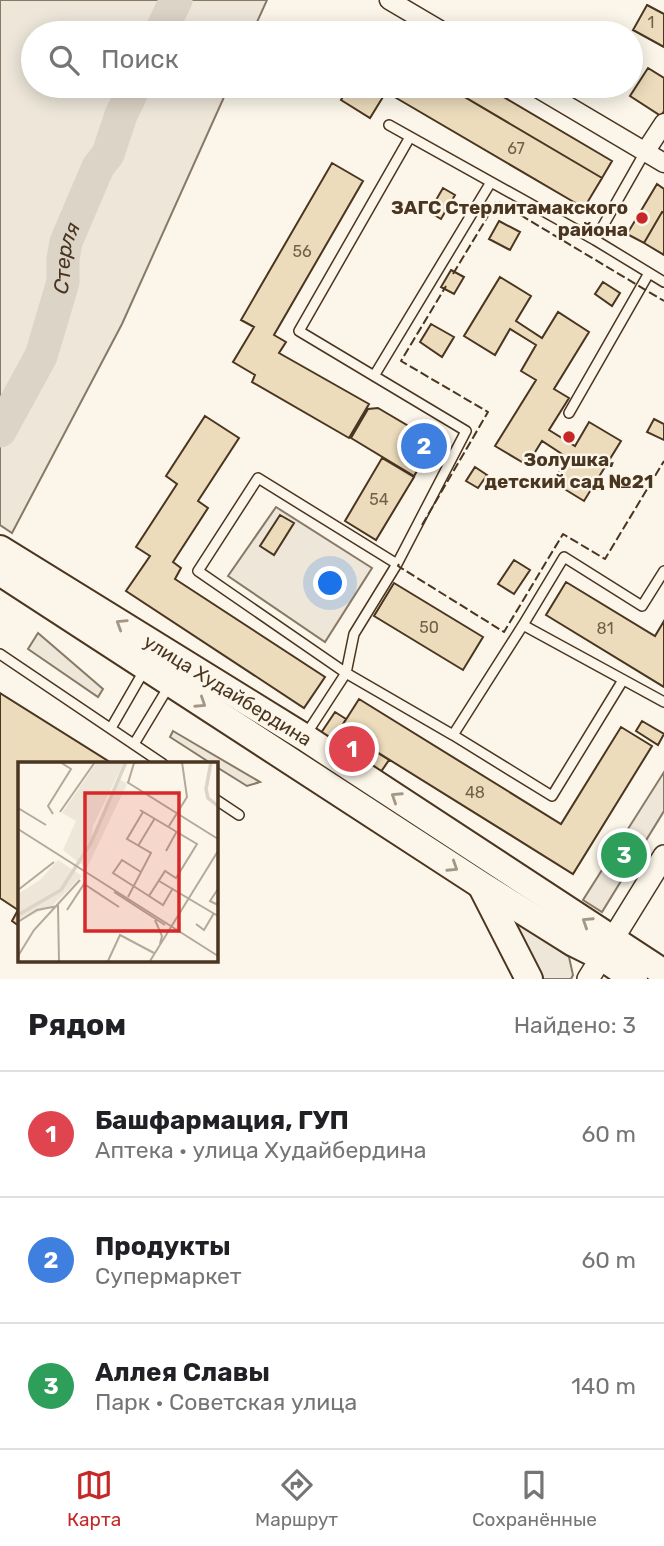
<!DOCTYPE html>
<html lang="ru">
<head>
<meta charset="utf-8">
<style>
	:root { --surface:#fff; --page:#f2f2f2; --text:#202124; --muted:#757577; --line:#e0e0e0; --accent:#c62828 }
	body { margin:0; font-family:Rubik,sans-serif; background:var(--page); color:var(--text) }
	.you { position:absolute; left:331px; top:584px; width:24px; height:24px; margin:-18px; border:5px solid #fff; border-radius:50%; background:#1a73e8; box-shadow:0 0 0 10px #1a73e833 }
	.badge { display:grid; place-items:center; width:46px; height:46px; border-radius:50%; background:var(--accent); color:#fff; font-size:23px; font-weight:700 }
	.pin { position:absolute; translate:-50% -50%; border:4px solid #fff; box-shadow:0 2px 7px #0006 }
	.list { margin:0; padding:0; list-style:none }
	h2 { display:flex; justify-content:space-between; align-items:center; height:91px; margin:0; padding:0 28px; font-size:30px }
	h2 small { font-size:23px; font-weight:400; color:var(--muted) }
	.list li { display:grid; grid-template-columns:46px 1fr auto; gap:21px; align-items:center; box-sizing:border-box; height:126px; padding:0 28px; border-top:2px solid var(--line) }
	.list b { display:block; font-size:26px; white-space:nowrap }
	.list p { margin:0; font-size:23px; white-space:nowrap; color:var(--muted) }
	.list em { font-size:23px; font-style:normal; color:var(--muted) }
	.icon { flex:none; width:38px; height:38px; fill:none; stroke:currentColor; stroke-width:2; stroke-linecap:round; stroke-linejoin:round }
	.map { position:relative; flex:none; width:664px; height:979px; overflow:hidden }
	.search { position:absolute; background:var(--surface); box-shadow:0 4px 18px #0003; left:21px; right:21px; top:21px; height:77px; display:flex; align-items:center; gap:18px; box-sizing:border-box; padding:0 24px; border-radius:38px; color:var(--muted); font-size:26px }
	.sheet { height:469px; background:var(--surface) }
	nav { display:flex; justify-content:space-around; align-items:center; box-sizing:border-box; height:98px; border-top:2px solid var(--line); background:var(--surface); font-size:19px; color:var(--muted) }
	nav a { display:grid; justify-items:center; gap:4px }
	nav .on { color:var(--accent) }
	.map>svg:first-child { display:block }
</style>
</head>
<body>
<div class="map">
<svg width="664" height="979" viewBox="0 0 664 979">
	<rect width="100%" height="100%" fill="#fbf6e9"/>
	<path fill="#ede6d9" stroke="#887966" stroke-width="2" d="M0 0H167L150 33H33V86H124L57 238V282L38 355 0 422Z
		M189 0H267L252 33H173Z
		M147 86H229L122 324 12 533 0 525V443L49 360 72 285 73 245 107 173 116 160 131 120Z
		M276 507 372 568 325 642 228 576Z
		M38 633 103 689 98 697 28 649Z
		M173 731 260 782 247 786 215 766V764H212L170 737Z
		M664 772V811L602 912 583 900Z
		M510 916 569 957 573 975 571 979H539Z"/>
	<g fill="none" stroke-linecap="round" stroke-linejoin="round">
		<g stroke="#dcd4c6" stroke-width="33">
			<path d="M160 33 176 0"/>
			<path id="s1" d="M0 431 41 356 63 282V259L66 242 98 167 108 154 121 115 135 86"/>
		</g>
	</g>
	<path fill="#ecdcbc" stroke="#4a3520" stroke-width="2" d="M647 5 664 14V47L633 30Z
		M384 26 396 33H380Z
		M648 68 664 78V111L661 116 630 96Z
		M349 86H446L602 178 584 208 386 92 370 118 341 100Z
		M446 86H485L612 161 602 178Z
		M332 163 363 181 274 335 286 342 279 353 369 404 349 438 252 382 255 375 233 362 254 327 241 320Z
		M657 184 664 189V213L662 212 644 243 627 234Z
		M443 188 455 195 441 219 429 212Z
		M662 212 664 213V255L644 243Z
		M499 221 520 232 510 250 489 239Z
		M451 270 464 277 454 294 441 287Z
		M500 277 531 296 516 321 542 338 558 312 589 332 554 389 569 398 549 430 575 446 589 422 621 441 584 501 553 482 568 458 542 441 527 465 495 446 536 380 521 371 536 345 510 329 495 355 464 336Z
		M603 282 620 293 612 306 595 294Z
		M431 324 454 337 442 357 420 342Z
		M378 408 427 437 430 449 414 476 351 438 368 409Z
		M205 416 239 438 198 501 208 508 173 562 181 568 175 579 325 677 304 708 126 591 150 556 136 547 177 484 166 476Z
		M654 419 664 424V440L647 432Z
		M382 458 414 477 376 540 345 521Z
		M475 467 487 475 478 488 466 481Z
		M280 515 294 523 274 555 260 546Z
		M514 560 530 570 514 594 498 584Z
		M566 582 655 636 664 621V687L546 615Z
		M394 583 483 637 463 670 374 616Z
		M0 693 113 764H19V926L12 921 18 910 0 898Z
		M359 699 561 824 621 727 652 746 573 874 340 729Z
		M335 712 346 719 340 729 389 760 376 779 317 739Z
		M642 721 664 734 658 745 636 731Z"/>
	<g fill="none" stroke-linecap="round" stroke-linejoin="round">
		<defs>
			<path id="service" d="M389 125 595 240 664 282
				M595 240 645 152
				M374 376 491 182
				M569 413 649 273
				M397 564 258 478 198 571 346 673 453 735
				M523 625 664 702
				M0 654 163 764
				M623 680 552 796 453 735 523 625 564 557 642 606 664 571
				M111 728 145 669
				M305 736 346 673 354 634 397 564 466 431 299 331 410 137
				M134 744 169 686
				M215 799 239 815"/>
			<path id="minor" d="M389 0 445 33
				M534 86 664 163
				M645 152 664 123"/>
			<path id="tertiary" d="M588 979 664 856"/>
			<g id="primary">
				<path id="s2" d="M0 549 304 737 664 973"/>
				<path d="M0 572 481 885 572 942 602 957 634 979"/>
				<path d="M482 887 529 979"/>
			</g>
		</defs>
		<use href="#service" stroke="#4a3520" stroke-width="12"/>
		<use href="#minor" stroke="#4a3520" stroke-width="21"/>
		<use href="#tertiary" stroke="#4a3520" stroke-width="24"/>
		<use href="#primary" stroke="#4a3520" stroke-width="30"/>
		<use href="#service" stroke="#fbf6e9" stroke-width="9"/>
		<use href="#minor" stroke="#fbf6e9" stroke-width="18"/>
		<use href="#tertiary" stroke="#fbf6e9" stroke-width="21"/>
		<use href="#primary" stroke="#fbf6e9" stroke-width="26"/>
		<path stroke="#4a3520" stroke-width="2" stroke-dasharray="9 3.5" stroke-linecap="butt" d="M453 274 497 201 664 301
			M422 525 488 412 401 361 446 286
			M399 564 398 566 504 632 563 534 605 559 664 461"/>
	</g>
	<defs><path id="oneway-chevron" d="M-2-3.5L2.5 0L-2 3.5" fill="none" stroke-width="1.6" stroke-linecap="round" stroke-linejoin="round" transform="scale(1.75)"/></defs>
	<g stroke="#a29684">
		<use href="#oneway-chevron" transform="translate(121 624) rotate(-148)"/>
		<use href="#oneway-chevron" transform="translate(201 703) rotate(33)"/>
		<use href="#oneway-chevron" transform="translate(396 797) rotate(-147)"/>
		<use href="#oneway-chevron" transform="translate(453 867) rotate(33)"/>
		<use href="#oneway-chevron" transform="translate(587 922) rotate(-147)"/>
	</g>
	<g fill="#c62828" stroke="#fbf6e9" stroke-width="2.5">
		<circle cx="642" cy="218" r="7"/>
		<circle cx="569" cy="437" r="7"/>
	</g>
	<g text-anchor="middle" stroke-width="5" stroke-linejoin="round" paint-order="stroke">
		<g font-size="16" fill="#725f47">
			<text x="651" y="28">1</text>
			<text x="516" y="154">67</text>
			<text x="302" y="257">56</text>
			<text x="379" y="505">54</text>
			<text x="429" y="633">50</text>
			<text x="605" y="634">81</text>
			<text x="475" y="798">48</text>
		</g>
		<g font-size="19" font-weight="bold" fill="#4a3520" stroke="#fbf6e9" text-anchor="end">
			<text x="628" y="214">ЗАГС Стерлитамакского<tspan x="628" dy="22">района</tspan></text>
			<text x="569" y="466" text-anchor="middle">Золушка,<tspan x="569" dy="22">детский сад №21</tspan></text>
		</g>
		<g font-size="19" fill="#4a3520" stroke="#fbf6e9">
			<text dy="7" stroke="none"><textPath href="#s2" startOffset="268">улица Худайбердина</textPath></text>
		</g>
		<g font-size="21" font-style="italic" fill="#4a3520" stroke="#fbf6e9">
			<text dy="7" stroke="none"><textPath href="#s1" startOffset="187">Стерля</textPath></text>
		</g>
	</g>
	<g transform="translate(18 762)">
		<rect width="200" height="200" fill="#fbf6e9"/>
		<path d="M79 0H106L75 64 73 81 60 100 45 88 58 59 44 51ZM101 17 109 22 69 106 62 101ZM40 98 64 114 34 144 0 159V132L22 118Z" fill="#ede6d9"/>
		<path fill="none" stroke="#dcd4c6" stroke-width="3.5" d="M193 0 188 27 190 36 200 44M0 153 43 128 73 81 108 0"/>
		<path fill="none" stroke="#b4a999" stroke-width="2" d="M109 20 200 77M110 21 116 1 127 0M0 46 28 63M122 48 179 82 158 116 147 109 131 134 145 143 155 126M42 50 77 0M35 52 30 44 53 7 42 0M151 64 169 35 164 0M0 67 200 194M120 84 137 56M148 89 159 69M123 110 104 98 95 111 131 134M141 119 200 154M200 127 192 139 200 143M0 128 36 100M96 130 147 163M110 135 133 91 109 77 125 50M49 148 66 122 101 145M137 158 144 174 142 182M0 160 19 148 40 144 41 199M178 162 186 168 196 151M0 194 16 168 62 118M90 199 102 173 136 191M132 199 200 89"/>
		<path fill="#d62828" fill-opacity="0.15" stroke="#d62828" stroke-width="3.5" d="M67 31H161V169H67Z"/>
		<rect width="200" height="200" fill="none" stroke="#4a3520" stroke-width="3.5"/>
	</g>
</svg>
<div class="you"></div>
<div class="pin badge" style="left:352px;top:749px;background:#e0444e">1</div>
<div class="pin badge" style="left:424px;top:446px;background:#3f7fe0">2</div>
<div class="pin badge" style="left:624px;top:855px;background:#2e9e5b">3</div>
<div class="search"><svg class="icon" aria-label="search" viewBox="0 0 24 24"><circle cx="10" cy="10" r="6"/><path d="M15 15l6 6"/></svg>Поиск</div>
</div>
<section class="sheet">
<h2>Рядом<small>Найдено: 3</small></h2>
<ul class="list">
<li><span class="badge" style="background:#e0444e">1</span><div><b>Башфармация, ГУП</b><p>Аптека · улица Худайбердина</p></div><em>60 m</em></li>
<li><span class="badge" style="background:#3f7fe0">2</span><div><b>Продукты</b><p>Супермаркет</p></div><em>60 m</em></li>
<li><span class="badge" style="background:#2e9e5b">3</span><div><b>Аллея Славы</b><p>Парк · Советская улица</p></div><em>140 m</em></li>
</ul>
</section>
<nav>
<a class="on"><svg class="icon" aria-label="map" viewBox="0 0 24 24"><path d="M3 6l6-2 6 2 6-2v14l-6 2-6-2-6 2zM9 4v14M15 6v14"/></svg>Карта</a>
<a><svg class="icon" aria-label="directions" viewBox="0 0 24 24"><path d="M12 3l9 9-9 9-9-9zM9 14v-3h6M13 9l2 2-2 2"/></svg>Маршрут</a>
<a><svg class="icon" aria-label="saved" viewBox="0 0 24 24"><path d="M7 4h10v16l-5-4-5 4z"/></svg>Сохранённые</a>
</nav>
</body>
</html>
